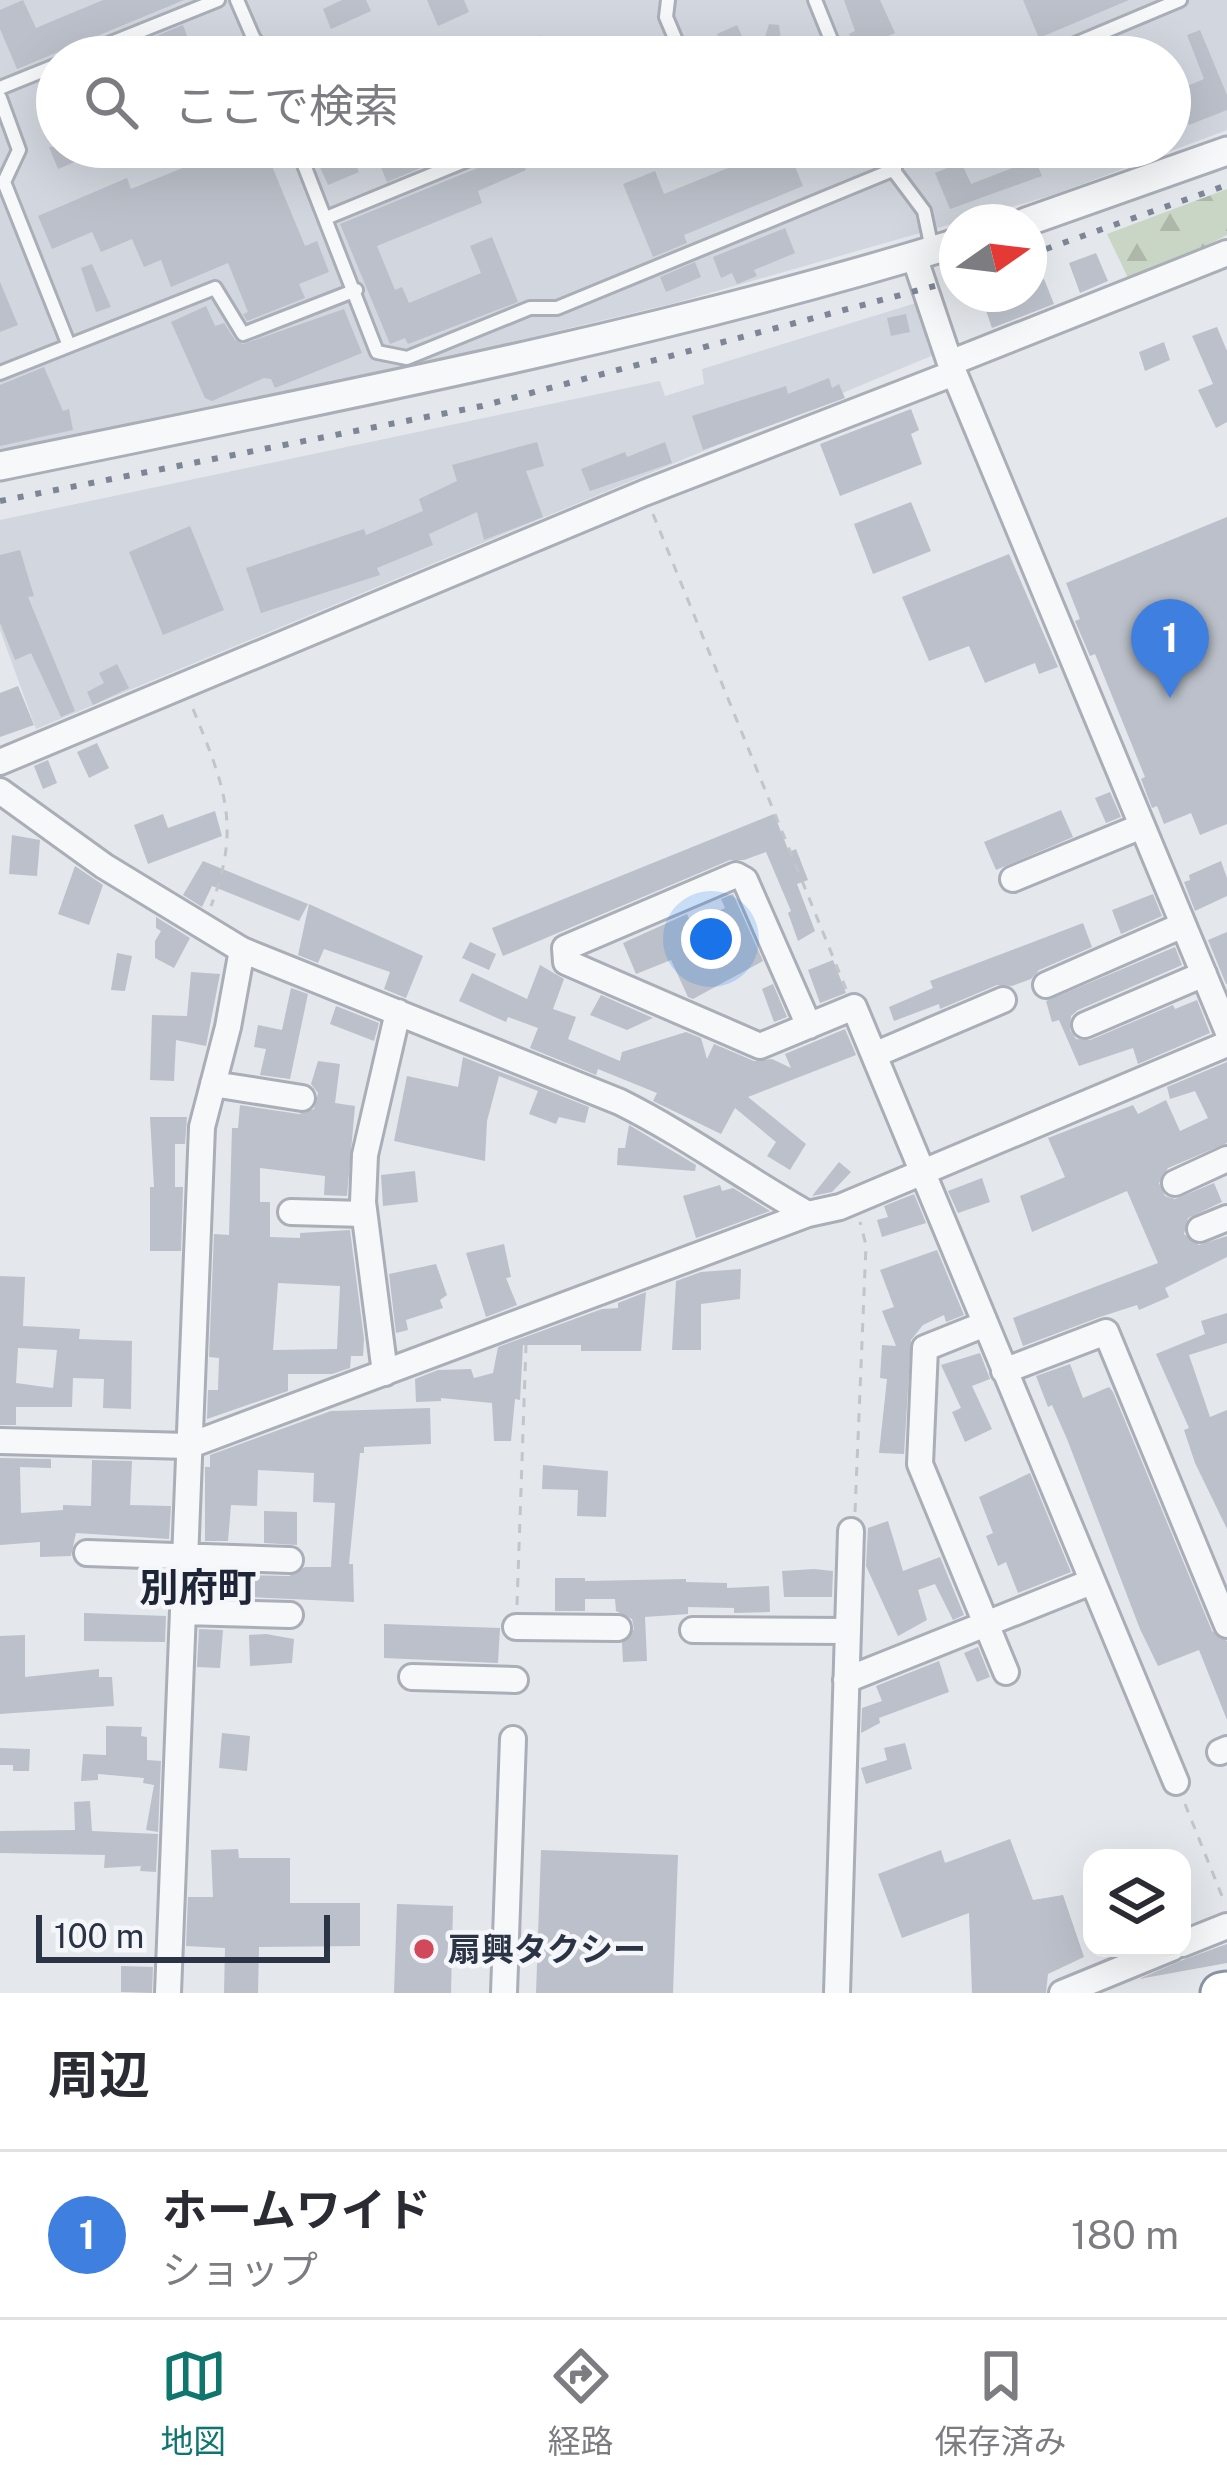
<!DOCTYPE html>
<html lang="ja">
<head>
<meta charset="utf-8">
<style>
	:root { --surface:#fff; --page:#f2f2f3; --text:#2b2b33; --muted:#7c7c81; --line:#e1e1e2; --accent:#0f766e }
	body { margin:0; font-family:"Public Sans","Noto Sans JP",sans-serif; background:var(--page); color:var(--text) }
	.controls { position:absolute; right:36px; bottom:36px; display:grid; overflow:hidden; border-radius:24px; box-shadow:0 12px 48px #0002 }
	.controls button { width:108px; height:108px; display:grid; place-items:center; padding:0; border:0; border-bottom:3px solid var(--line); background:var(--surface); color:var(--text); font:60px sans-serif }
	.compass { position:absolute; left:939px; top:204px; width:108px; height:108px; border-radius:50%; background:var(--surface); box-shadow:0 12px 48px #0002; rotate:76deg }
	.scale { position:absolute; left:36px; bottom:30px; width:294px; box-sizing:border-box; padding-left:12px; border:6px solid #2b3445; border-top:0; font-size:33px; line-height:42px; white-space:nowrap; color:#2b3445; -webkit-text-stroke:9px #f4f6f9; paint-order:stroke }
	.you { position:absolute; left:711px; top:939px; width:42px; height:42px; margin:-30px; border:9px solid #fff; border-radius:50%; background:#1a73e8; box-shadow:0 0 0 18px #1a73e833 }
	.badge { display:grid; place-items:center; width:78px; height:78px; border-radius:50%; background:var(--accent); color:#fff; font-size:39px; font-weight:700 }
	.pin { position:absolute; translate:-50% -99px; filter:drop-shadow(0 3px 6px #0008) }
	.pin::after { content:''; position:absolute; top:63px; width:42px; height:36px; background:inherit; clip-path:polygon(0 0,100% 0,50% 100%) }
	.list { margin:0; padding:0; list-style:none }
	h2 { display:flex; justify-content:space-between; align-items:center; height:156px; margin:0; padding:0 48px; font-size:51px }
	h2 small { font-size:39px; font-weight:400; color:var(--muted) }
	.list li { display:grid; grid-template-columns:78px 1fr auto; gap:36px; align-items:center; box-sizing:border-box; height:168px; padding:0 48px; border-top:3px solid var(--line) }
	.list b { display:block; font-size:45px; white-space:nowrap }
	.list p { margin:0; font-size:39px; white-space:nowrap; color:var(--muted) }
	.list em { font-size:39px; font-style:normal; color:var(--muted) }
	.icon { flex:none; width:66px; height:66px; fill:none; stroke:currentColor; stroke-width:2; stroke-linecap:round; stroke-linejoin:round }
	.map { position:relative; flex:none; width:1227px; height:1993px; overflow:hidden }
	.search { position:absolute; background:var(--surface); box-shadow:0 12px 48px #0002; left:36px; right:36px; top:36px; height:132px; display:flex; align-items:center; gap:30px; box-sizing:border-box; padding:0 42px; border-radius:66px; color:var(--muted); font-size:45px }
	.sheet { height:324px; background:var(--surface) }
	nav { display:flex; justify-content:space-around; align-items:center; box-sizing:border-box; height:168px; border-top:3px solid var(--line); background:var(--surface); font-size:33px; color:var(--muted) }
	nav a { display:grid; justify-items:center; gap:6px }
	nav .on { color:var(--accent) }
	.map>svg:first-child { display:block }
</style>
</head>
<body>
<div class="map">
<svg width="1227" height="1993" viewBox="0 0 1227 1993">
	<defs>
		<pattern id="forest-firs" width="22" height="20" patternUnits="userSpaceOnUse" patternTransform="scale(3)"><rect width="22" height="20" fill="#c9d6c5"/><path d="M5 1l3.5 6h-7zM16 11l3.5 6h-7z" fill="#adb8ab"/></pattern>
	</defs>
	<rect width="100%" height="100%" fill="#e4e7ec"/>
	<path fill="#d2d6de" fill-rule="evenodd" d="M0 0H1227V130L1053 195 675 303 411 366 0 452ZM57 57H1170V147H57Z
		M916 303 936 354 36 729 0 630V520L660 381 665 396 704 384 702 369Z"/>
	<path fill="url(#forest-firs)" d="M1227 189V235L1131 284 1107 234Z"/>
	<path fill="#bbc0ca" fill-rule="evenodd" d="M23 0 36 28 103 0H184L17 69 0 29V10Z
		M342 0H366L371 11 331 29 323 9Z
		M427 0H464L469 12 438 26Z
		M844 0H880L895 33 856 51 849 34 855 31Z
		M1023 0H1129L1039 38Z
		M769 24 779 25 781 39 799 57H759Z
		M183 25 195 57H124L132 46Z
		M737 25 751 57H727L717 34Z
		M1200 30 1227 95V110L1189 125 1175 91 1204 79 1187 35Z
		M541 35 551 57H530L524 43Z
		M49 147H110L58 169Z
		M234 147H264L305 246 317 241 329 272 299 284 305 298 247 321 243 314 248 312 228 263 171 287 161 260 144 267 132 239 101 252 92 232 52 249 38 216 127 178 131 189Z
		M311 147H348L359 172 328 185Z
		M391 147H451L454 154 387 182 378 160 394 154Z
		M725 147H787L803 186 684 235 687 243 653 257 623 184 655 171 664 194 733 166Z
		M517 152 526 170 478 191 482 203 377 246 395 290 402 287 409 303 481 273 470 246 492 237 518 302 408 344 405 338 390 344 340 224Z
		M1035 159 1042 176 950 209 935 173 961 162 971 184Z
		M785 228 795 253 754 270 757 276 737 284 732 273 721 278 713 257Z
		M1096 253 1108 281 1080 293 1069 263Z
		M695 262 701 277 666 292 660 277Z
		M92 264 111 307 96 312 81 268Z
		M1044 279 1054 304 992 328 983 302 1003 294H1029V284Z
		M0 282 18 325 0 332Z
		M206 306 215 326 224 323 235 340 243 344 344 309 362 353 275 388 271 379 264 378 212 401 205 398 171 322Z
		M906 314 910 332 891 336 887 318Z
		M1217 327 1227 351V422L1216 428 1198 390 1213 384 1192 336Z
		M1164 342 1170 360 1145 371 1139 352Z
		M44 367 63 411 69 409 73 430 0 446V385Z
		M829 378 832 388 839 384 845 398 703 450 692 416 786 386 788 394Z
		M911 409 919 430 911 434 922 464 840 496 820 444Z
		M537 442 544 466 526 471 543 517 484 540 477 512 429 534 433 545 377 568 380 575 261 613 246 568 364 529 366 535 423 511 419 499 457 481 452 465Z
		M665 442 672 463 590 491 581 469 625 452 627 457Z
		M911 502 931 551 873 574 854 524Z
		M1227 517V824L1200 835 1191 813 1164 824 1157 806 1152 808 1141 779 1145 777 1095 654 1090 656 1075 621 1080 619 1066 583Z
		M190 526 224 610 163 635 129 552Z
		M20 550 34 596 28 597 75 711 61 717 31 653 15 660 0 623V555Z
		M1009 554 1058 667 1039 674 1035 663 985 683 969 646 929 661 902 597Z
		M117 664 129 688 93 705 87 692 104 683 99 673Z
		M18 686 34 725 0 737V693Z
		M97 743 109 768 89 778 77 752Z
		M48 760 57 783 43 789 34 766Z
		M1110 792 1121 817 1106 823 1095 798Z
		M1061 810 1073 837 996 870 984 842Z
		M215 811 222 836 148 864 134 825 163 814 168 828Z
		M774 814 789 852 796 849 808 880 797 884 815 931 798 941 788 913 791 911 766 852 744 860H730L503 956 492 928Z
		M12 835 40 840 37 876 9 874Z
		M203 861 308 904 299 921 212 886 202 907 183 895Z
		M1221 861 1227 878V896L1195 911 1184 882 1190 880 1189 875Z
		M75 866 103 885 89 925 58 914Z
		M733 894 763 961 693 999 688 997 671 960 636 974 623 943 687 914 691 923 725 908 721 899Z
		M1153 894 1162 916 1121 934 1112 910Z
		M309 904 423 956 406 998 384 989 390 972 324 949 318 963 298 955Z
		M156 917 190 938 174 968 155 958V941L161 931 156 928Z
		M1083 923 1092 947 1039 970 1031 979 1012 986 997 985 940 1009 939 1004 894 1021 889 1007 933 988 930 981Z
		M1227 932V984H1226L1208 940Z
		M470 942 496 954 489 970 462 958Z
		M1175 947 1182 965 1078 1010 1071 1016 1070 1030 1076 1039 1090 1040 1173 1005 1175 1009 1197 1000 1210 1033 1138 1064 1133 1048 1079 1066 1059 1020 1052 1022 1046 1001Z
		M117 953 132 956 125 991 111 990Z
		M833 960 846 993 820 1003 808 970Z
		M540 965 564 979 553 1009 576 1017 568 1039 620 1061 622 1052 686 1032 701 1038 707 1059 714 1044 754 1061 772 1059 791 1068 785 1054 845 1029 856 1055 748 1097 806 1144 790 1170 767 1156 776 1142 735 1108 721 1134 653 1101 657 1093 598 1069 596 1075 530 1048 538 1028 508 1017 506 1022 459 1001 472 973 527 999Z
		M191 972 220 974 206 1046 176 1040 174 1081 150 1080 152 1015 187 1016Z
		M773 984 787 1017 774 1022 762 989Z
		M291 988 308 994 290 1079 260 1075 266 1049 254 1047 258 1025 282 1030Z
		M601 995 653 1018 627 1030 590 1015Z
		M336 1006 379 1023 374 1041 330 1024Z
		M463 1057 589 1107 585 1123 559 1117 556 1124 529 1114 538 1091 499 1076 487 1121 485 1161 394 1141 407 1076 458 1087Z
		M318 1061 340 1064 335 1103 355 1106 347 1196 324 1195 325 1176 260 1168V1202H270V1237L300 1238V1233L350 1230 364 1339 363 1356H351L350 1368 332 1374H288V1391L207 1419 208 1390H218L219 1358 209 1357 214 1234 229 1235 232 1128H238L240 1105 299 1114 314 1109 318 1093 311 1084ZM278 1283 340 1286 337 1349 273 1350Z
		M1227 1062V1143L1168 1168 1159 1183 1165 1196 1175 1199 1214 1183 1222 1202 1188 1218 1184 1234 1199 1245 1227 1236V1257L1165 1288 1169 1297 1139 1310 1137 1305 1100 1317 1023 1346 1013 1318 1158 1263 1127 1191 1032 1232 1020 1196 1065 1177 1048 1138 1133 1105 1138 1114 1166 1100 1180 1131 1208 1118 1195 1091 1170 1099 1167 1087Z
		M150 1117H187L185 1144H175V1187H183L181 1251H150V1187H154Z
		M629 1125 696 1165 695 1171 617 1165 618 1148H625Z
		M839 1162 851 1172 832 1192 812 1196Z
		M415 1171 418 1202 383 1206 381 1175Z
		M982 1178 990 1202 958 1213 948 1191Z
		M720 1185 722 1191 733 1188 770 1211 696 1238 683 1196Z
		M914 1194 926 1223 882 1237 877 1220 888 1217 884 1206Z
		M504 1244 511 1277 506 1278 517 1305 486 1317 466 1253Z
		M937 1250 964 1315 946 1322 944 1315 923 1325 911 1340 904 1454 879 1453 887 1379 880 1378 882 1345 896 1346 882 1311 894 1307 880 1270Z
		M436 1264 447 1295 440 1300 443 1308 406 1320 408 1330 396 1333 389 1274Z
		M741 1269 740 1299 701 1304V1350H672L676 1281 701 1272Z
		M0 1276 25 1277 23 1326 80 1329 79 1339 132 1341 131 1409 103 1408 104 1379 73 1378 72 1407H16V1425H0ZM18 1348 57 1350 53 1388 16 1383Z
		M646 1292 641 1351H581V1345H523L520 1400 515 1399 511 1441H494L492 1403 441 1398V1401L416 1402 415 1379 438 1370 471 1369 474 1378 493 1373 498 1347 602 1309 618 1308V1303Z
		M1227 1313V1343L1189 1355 1210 1417 1227 1410V1529L1195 1463 1184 1430 1189 1428 1156 1354 1205 1334 1201 1321Z
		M980 1353 990 1379 972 1386 992 1429 965 1442 952 1412 961 1408 941 1365Z
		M1070 1364 1083 1398 1109 1387 1113 1392 1212 1631 1227 1641V1720L1199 1650 1158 1666 1140 1629 1067 1439 1052 1405 1048 1407 1036 1376Z
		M430 1408 431 1444 364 1447V1453H360L349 1564H353L354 1602 247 1597 246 1575 289 1576 305 1567H331L335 1503 313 1502 314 1473 258 1470 257 1506 231 1505 228 1541H205V1467H210V1455L331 1411Z
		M0 1458 51 1459V1468L20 1467 21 1513 63 1510V1505L91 1506 92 1460 132 1461 130 1505 171 1506 169 1539 76 1533 71 1556 40 1557V1542L0 1545Z
		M543 1465 608 1471 606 1517 577 1516 578 1490 542 1489Z
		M1030 1473 1071 1572 1018 1593 1006 1562 998 1566 986 1536 993 1533 979 1497Z
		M264 1511 297 1512V1545L264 1543Z
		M888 1521 903 1571 940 1557 964 1615 953 1620 935 1584 918 1590 927 1620 898 1636 866 1566 868 1528Z
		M814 1569 833 1571 832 1597H784L782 1571Z
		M204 1574H228L226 1595 204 1594Z
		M555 1578H585V1581L686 1579V1582L727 1583V1588L769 1586 770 1612 734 1613V1608L688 1607V1614L645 1617 647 1661 623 1662 622 1643 634 1629 632 1619 616 1611 615 1599H585V1611H555Z
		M84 1613 166 1616 165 1642 84 1641Z
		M384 1624 500 1628 498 1663 384 1658Z
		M199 1629 223 1630 220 1668 197 1667Z
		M266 1634 294 1639 292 1663 250 1666 249 1635Z
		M25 1635V1677L99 1669V1677H112L114 1706 0 1714V1636Z
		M978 1647 990 1677 977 1682 964 1653Z
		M939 1661 949 1692 879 1718 880 1723 861 1733 862 1708 882 1701 876 1686Z
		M106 1726 142 1727 141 1736 147 1737V1760L161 1761 158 1832 146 1830 154 1785 143 1783 144 1778 98 1774V1780L81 1781 83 1754 106 1755Z
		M222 1733 250 1736 247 1771 219 1768Z
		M905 1743 912 1769 866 1784 861 1768 887 1760 884 1748Z
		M0 1748 30 1749 29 1771H13V1765H0Z
		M90 1801 92 1831 158 1834 156 1872 140 1871 141 1866 104 1868 105 1855 0 1853V1831L75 1830 74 1802Z
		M1010 1839 1033 1900 1063 1895 1084 1957 1048 1974 1046 1993H972L969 1913 902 1938 878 1874 941 1850 945 1863Z
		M238 1849 239 1858H290V1903H360V1946L259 1947 258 1993H224L225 1948 186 1946 188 1897H213L211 1850Z
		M541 1850 678 1855 673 1993H536Z
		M397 1904 453 1906 451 1993H394Z
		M1227 1944V1963L1139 1979 1183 1960Z
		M121 1966 153 1967 152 1993 121 1992Z"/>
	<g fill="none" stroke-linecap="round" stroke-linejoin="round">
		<defs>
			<path id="service" d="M237 0 253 37 266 57
				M668 0 666 17 683 57
				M815 0 838 57
				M76 57 218 0
				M1044 57 1180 0
				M0 88 57 65
				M0 98 19 150 4 182 68 343
				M297 147 377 352 407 358 530 308H557L895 169
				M876 147 924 211 932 249
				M326 218 499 147
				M0 373 215 288 243 334 356 290"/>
			<path id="minor" d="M914 256 950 363 1227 1030
				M950 363 1227 253
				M0 762 644 493 954 373
				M0 791 104 866 242 950 620 1102C686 1135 744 1178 808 1214
				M1013 879 1142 826
				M1046 985 1183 925
				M1085 1025 1204 974
				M809 1026 745 880 736 875 565 948 566 962 760 1046 854 1007 1176 1782
				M874 1055 1003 1000
				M213 1084 302 1098
				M1175 1183 1227 1159
				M291 1212 364 1214
				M1200 1229 1227 1218
				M985 1324 925 1348 920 1464 1006 1672
				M1004 1371 1106 1332 1227 1625
				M385 1373 363 1202 365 1155 398 1012
				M0 1441 188 1446 808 1214 840 1207 1227 1044
				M87 1553 290 1560
				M183 1612 290 1615
				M516 1627 618 1628
				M693 1630 848 1631
				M412 1677 515 1680
				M846 1680 1091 1582
				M1220 1752 1227 1749
				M1182 1944 1227 1926
				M168 1993 202 1127 228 1027 242 950
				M504 1993 513 1739
				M837 1993 851 1531
				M1062 1993 1172 1948"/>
			<path id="tertiary" d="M1026 222 1227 151
				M0 466C320 400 644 339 957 243"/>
			<path id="trunk" d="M1221 1993 1227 1992"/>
		</defs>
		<use href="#service" stroke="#a9aeb7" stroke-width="18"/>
		<use href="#minor" stroke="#a9aeb7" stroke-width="30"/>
		<use href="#tertiary" stroke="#a9aeb7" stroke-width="33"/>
		<use href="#trunk" stroke="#8b94a3" stroke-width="45"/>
		<path stroke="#c2c5cb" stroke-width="3" stroke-dasharray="9 9" stroke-linecap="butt" d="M653 514 846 989
			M193 709C224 785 242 826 211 906
			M855 1512 866 1245 860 1222
			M517 1605 526 1345
			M1185 1804 1224 1901"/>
		<use href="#service" stroke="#f7f8fa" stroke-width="12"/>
		<use href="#minor" stroke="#f7f8fa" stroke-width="24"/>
		<use href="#tertiary" stroke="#f7f8fa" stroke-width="27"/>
		<use href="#trunk" stroke="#fff" stroke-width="39"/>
		<path stroke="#7d8696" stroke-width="6" stroke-dasharray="6 12" stroke-linecap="butt" d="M1029 255 1227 185
			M0 501 482 406 957 280"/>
	</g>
	<circle fill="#d1495b" stroke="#f4f6f9" stroke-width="4.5" cx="424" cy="1949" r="12"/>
	<g text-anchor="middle" stroke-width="9" stroke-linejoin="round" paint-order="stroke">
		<g font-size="33" font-weight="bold" fill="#2b3445" stroke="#f4f6f9" text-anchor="start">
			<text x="448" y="1961">扇興タクシー</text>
		</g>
		<g font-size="39" font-weight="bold" fill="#1d2536" stroke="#f4f6f9">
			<text x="198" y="1601">別府町</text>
		</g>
	</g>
</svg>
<div class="controls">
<button><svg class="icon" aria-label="layers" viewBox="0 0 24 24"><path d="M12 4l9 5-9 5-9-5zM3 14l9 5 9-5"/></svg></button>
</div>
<svg class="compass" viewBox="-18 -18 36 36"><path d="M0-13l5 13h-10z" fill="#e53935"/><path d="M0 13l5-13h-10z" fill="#7c7c81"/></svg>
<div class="scale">100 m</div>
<div class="you"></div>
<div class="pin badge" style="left:1170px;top:698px;background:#3f7fe0">1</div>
<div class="search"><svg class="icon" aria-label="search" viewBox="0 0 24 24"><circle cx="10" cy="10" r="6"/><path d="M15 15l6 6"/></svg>ここで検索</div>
</div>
<section class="sheet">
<h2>周辺<small></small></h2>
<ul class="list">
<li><span class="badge" style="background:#3f7fe0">1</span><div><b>ホームワイド</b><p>ショップ</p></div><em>180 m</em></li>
</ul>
</section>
<nav>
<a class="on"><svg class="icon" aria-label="map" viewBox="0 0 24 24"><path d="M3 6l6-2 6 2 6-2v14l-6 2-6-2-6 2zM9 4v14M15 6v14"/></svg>地図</a>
<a><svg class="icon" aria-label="directions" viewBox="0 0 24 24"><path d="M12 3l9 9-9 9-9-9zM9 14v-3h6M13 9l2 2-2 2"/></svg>経路</a>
<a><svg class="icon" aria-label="saved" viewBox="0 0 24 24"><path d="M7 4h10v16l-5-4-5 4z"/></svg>保存済み</a>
</nav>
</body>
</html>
